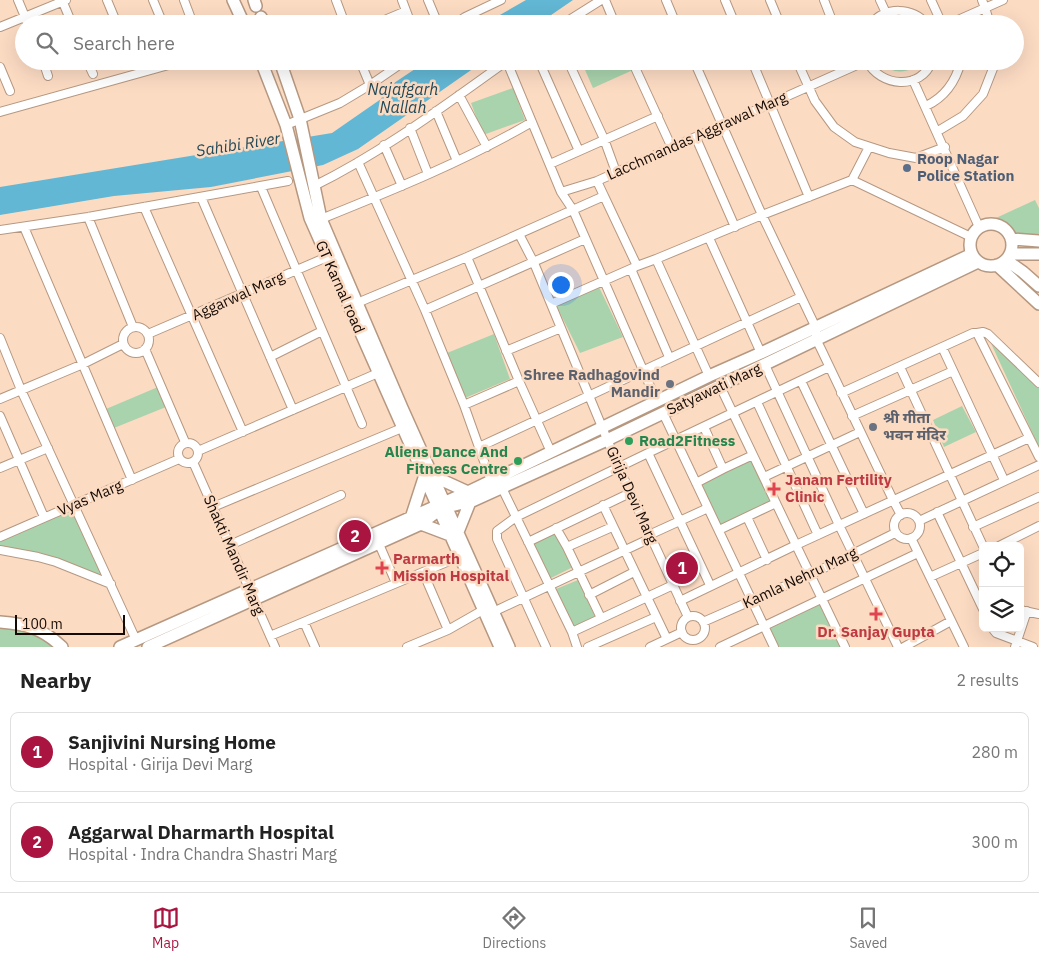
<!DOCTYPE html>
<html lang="en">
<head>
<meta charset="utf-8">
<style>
	:root { --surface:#fff; --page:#f2f2f2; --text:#222; --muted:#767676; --line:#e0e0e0; --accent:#aa1441 }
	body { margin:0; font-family:"IBM Plex Sans","Noto Sans Devanagari",sans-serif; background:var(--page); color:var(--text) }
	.controls { position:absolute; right:15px; bottom:15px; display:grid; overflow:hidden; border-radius:8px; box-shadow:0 5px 20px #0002 }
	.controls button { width:45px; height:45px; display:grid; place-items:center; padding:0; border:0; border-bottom:1px solid var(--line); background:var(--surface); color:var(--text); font:25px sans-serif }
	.scale { position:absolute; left:15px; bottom:12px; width:110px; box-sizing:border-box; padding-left:5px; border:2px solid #150a04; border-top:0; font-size:14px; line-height:18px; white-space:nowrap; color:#150a04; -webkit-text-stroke:4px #fcdbc3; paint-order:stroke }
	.you { position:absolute; left:560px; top:284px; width:18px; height:18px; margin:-12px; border:4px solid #fff; border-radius:50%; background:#1a73e8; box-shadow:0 0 0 8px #1a73e833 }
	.badge { display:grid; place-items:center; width:32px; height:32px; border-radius:50%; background:var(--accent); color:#fff; font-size:16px; font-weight:700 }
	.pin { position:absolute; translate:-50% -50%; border:2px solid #fff; box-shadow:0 1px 5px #0006 }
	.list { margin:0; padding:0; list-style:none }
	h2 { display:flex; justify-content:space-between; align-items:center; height:65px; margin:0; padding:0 20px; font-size:21px }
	h2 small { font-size:16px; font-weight:400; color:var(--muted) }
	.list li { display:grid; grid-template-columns:32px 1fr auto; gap:15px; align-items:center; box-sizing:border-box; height:80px; margin:0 10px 10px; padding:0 10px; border:1px solid var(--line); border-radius:8px }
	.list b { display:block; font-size:19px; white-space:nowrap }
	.list p { margin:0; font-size:16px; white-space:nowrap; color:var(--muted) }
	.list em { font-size:16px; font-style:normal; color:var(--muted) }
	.icon { flex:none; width:28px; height:28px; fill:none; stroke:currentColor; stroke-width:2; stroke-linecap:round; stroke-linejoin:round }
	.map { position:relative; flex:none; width:1039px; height:647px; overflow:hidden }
	.search { position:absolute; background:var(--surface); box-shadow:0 5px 20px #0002; left:15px; right:15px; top:15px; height:55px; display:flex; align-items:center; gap:12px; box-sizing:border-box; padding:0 18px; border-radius:28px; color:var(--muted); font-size:19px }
	.sheet { height:245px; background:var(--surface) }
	nav { display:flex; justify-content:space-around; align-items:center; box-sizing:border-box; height:70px; border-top:1px solid var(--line); background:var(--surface); font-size:14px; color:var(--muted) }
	nav a { display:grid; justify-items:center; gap:2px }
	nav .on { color:var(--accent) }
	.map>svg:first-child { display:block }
</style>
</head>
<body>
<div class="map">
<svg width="1039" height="647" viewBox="0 0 1039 647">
	<rect width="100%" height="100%" fill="#fcdbc3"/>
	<path fill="#a9d3ad" d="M585 61H629L633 70 593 88 582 63Z
		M880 61H922C910 74 892 76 880 61Z
		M513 88 525 120 483 135 471 103Z
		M1035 200 1039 208V236L1016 237 1012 230 996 218Z
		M599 287 623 337 580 353 556 305Z
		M494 334 510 379 465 398 447 353Z
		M989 339 1039 383V447Z
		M158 387 166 407 114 428 106 409Z
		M962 406 976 432 944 447 933 420Z
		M752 457 774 502 720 527 698 483Z
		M72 508 106 579 0 547V540Z
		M556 530 575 566 549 579 530 543Z
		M578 580 595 617 574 627 556 589Z
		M820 602 842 647H779L769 627Z
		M0 626C25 627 37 631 56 647H0Z"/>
	<path fill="#62b7d4" d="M526 0H573L538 24H484Z
		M427 61H484L358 149 323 165 211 187 114 196 0 215V187L332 133 381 99 385 89Z"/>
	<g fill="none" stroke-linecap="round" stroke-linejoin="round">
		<defs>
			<path id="street" d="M18 0 28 24
				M62 0 72 24
				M107 0 117 24
				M153 0 163 24
				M184 0 193 24
				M336 0 345 24
				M402 0 411 24
				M428 0 438 24
				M605 0 615 24
				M666 0 676 24
				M725 0 735 24
				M770 0 780 24
				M880 0 886 13
				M931 0 942 24
				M982 0 985 8 1003 0
				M375 24 406 11
				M455 24 465 17 501 0
				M563 24 601 0
				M823 24 830 20 831 18 824 0
				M871 24C886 6 912 7 927 24
				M949 24 985 8 990 24
				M0 27 66 0
				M43 61 48 76
				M87 61 93 74
				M132 61 133 63
				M360 61 370 85
				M539 61 579 151
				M568 61 604 139 616 172
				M632 61 672 148
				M694 61 762 215 852 180 869 147
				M752 61 809 197
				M797 61 815 101 834 127 855 142 889 153 916 158 945 147
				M867 61C880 87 921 91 932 61
				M507 62 561 192 573 210 657 402
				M0 67 10 91
				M913 80 979 227
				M459 95 487 147
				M926 106C945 97 956 81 961 61
				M436 111 457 161
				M0 112 183 61
				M286 125 340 103 370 85 405 61
				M410 128 428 174
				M938 131 963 116 983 94 994 66V61
				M696 138 735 227
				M384 145 402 186
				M358 162 425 310 464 405 519 381 551 452
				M550 164 658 116
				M852 180 971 237
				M314 186C383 152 445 105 507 61
				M261 187 362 424
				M561 192 597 181
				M604 196 637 266 656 259 709 376
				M201 197 293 410
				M144 207 243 432
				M88 217 133 327
				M321 219C393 190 465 161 532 122
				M24 227 132 480
				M0 230 88 217 288 181
				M519 234 534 263 619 468 688 617
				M709 238 761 353
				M467 257 519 381
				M656 259 762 215 816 328V339L821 349 893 500 901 515
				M631 269 669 357
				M357 303 467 257 604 196 597 181 866 61
				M551 304 635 267
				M425 310 585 239
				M123 340a13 13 0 1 1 26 0a13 13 0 1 1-26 0Z
				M977 333 983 332 988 334 1039 383
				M148 334 327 257
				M0 338 21 390 136 640
				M942 347 1004 480
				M145 349 185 442
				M506 351 561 328
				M270 357 322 331
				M765 365 839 525 898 647
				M900 367 983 546
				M801 381 864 514
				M720 386 796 545 1029 438
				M841 393 973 333H977L1039 457
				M0 399 83 364 123 344
				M757 402 818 535
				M464 405 491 481
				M0 416 44 517
				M852 416 953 371
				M178 453a10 10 0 1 1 20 0a10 10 0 1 1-20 0Z
				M479 447 801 297
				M198 451 378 373
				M648 453 829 367
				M193 462 275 647
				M0 468 48 448
				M723 469 753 455
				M764 477 860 432
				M696 483 723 469 704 427
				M502 488 572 632 577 647
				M603 505 667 639
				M213 507 402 428
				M708 508 774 647
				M937 512 983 609
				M894 526a13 13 0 1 1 26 0a13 13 0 1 1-26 0Z
				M747 517 767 560
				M919 521 1039 465
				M973 527 1039 497
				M556 528 567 547 601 618
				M719 530 776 503
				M649 535 708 508 663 413
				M0 537 179 459
				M911 538 964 647
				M528 542 630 493
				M379 544 396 583
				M230 545 341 495
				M999 546 1039 526
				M567 547 612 527
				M0 550 38 557 56 562 111 584
				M423 572 448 630
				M930 577 983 553
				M589 595 634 572
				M680 601 796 545 845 647
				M1020 610 1039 614
				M493 612 651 538
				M681 628a12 12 0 1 1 24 0a12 12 0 1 1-24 0Z
				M304 622 315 647
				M703 622 810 575 895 533
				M992 628 996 633 1033 647
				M572 632 673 585
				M270 636 447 562
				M407 647 448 630 483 610
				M546 647 497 539V531L516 517 648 453 710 585
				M588 647 656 617
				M650 647 682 632
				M720 647 918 553
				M904 647 951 621
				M1015 647 1027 611"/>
			<path id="secondary" d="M233 0 244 24
				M254 0 256 6
				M261 17 264 24
				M261 61 286 125 310 218 500 647
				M280 61 300 119 321 219 402 408 509 647
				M970 245a21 21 0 1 1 42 0a21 21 0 1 1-42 0Z
				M1011 239 1039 241
				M1010 254H1039
				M1006 260 1023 272 1039 286
				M997 265 1039 304
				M433 476 468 492
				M411 518 424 478
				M421 524 450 535
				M458 532 470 502
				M0 622C26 624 42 628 62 647
				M120 647 468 492 709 376 761 353 972 254
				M148 647 421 524C440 508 445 506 470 502L607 440 978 262"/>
		</defs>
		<use href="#street" stroke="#b69881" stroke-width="10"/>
		<use href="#secondary" stroke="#b69881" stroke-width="14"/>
		<use href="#street" stroke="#fff" stroke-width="8"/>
		<use href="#secondary" stroke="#fff" stroke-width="11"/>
	</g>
	<circle fill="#5c6f8a" stroke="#fcdbc3" stroke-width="2" cx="907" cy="168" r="5"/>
	<g fill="#6b7280" stroke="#fcdbc3" stroke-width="2">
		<circle cx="670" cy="384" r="5"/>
		<circle cx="873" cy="427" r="5"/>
	</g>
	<g fill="#2e9e5b" stroke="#fcdbc3" stroke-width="2">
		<circle cx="629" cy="441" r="5"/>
		<circle cx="518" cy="461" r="5"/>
	</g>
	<g fill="#e0444e" stroke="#fcdbc3" stroke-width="2">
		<path d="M771.5 481.5h5v5h5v5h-5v5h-5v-5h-5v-5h5z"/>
		<path d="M379.5 560.5h5v5h5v5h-5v5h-5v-5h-5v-5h5z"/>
		<path d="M873.5 606.5h5v5h5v5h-5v5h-5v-5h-5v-5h5z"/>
	</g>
	<g text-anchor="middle" stroke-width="5" stroke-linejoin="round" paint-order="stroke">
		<g font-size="15" fill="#150a04" stroke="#fcdbc3">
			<text transform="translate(697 136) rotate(-24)" y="5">Lacchmandas Aggrawal Marg</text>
			<text transform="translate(340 287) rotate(66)" y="5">GT Karnal road</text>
			<text transform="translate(238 296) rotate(-24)" y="5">Aggarwal Marg</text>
			<text transform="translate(714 389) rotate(-25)" y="5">Satyawati Marg</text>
			<text transform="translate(632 495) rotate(66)" y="5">Girija Devi Marg</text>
			<text transform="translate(90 498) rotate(-23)" y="5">Vyas Marg</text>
			<text transform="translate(234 555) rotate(66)" y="5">Shakti Mandir Marg</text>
			<text transform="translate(800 578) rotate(-25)" y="5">Kamla Nehru Marg</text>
		</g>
		<g font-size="15" font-weight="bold" fill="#4e5e75" stroke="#fcdbc3" text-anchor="start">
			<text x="917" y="164">Roop Nagar<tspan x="917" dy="17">Police Station</tspan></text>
		</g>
		<g font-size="15" font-weight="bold" fill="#5b616d" stroke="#fcdbc3" text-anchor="end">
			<text x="660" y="380">Shree Radhagovind<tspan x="660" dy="17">Mandir</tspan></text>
			<text x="883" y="423" text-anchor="start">श्री गीता<tspan x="883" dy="17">भवन मंदिर</tspan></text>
		</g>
		<g font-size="15" font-weight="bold" fill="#27864d" stroke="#fcdbc3" text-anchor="start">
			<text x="639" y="446">Road2Fitness</text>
			<text x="508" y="457" text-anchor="end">Aliens Dance And<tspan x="508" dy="17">Fitness Centre</tspan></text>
		</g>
		<g font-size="15" font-weight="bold" fill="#be3a42" stroke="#fcdbc3" text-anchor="start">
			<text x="785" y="485">Janam Fertility<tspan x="785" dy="17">Clinic</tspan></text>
			<text x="393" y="564">Parmarth<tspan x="393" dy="17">Mission Hospital</tspan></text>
			<text x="876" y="637" text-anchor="middle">Dr. Sanjay Gupta</text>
		</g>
		<g font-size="16" font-style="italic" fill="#234957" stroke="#fcdbc3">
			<text x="403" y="95">Najafgarh<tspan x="403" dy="18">Nallah</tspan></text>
			<text transform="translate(238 144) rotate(-9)" y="6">Sahibi River</text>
		</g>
	</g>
</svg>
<div class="controls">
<button><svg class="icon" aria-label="locate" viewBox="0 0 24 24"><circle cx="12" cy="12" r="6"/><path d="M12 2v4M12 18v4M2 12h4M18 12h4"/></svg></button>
<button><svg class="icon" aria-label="layers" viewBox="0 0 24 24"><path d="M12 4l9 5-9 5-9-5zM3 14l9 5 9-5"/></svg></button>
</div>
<div class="scale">100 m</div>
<div class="you"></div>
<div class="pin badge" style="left:682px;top:568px">1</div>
<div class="pin badge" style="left:355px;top:536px">2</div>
<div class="search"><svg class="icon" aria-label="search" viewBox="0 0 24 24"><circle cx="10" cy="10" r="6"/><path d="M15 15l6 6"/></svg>Search here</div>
</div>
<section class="sheet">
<h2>Nearby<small>2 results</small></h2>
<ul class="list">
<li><span class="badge">1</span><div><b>Sanjivini Nursing Home</b><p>Hospital · Girija Devi Marg</p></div><em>280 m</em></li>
<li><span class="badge">2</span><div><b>Aggarwal Dharmarth Hospital</b><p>Hospital · Indra Chandra Shastri Marg</p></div><em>300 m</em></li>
</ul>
</section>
<nav>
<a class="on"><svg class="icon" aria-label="map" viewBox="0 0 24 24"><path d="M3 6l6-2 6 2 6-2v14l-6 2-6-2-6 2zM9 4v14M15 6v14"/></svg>Map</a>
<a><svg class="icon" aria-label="directions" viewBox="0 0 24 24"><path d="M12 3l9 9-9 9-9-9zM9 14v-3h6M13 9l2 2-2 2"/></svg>Directions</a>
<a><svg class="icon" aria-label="saved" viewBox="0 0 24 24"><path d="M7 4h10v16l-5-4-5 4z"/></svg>Saved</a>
</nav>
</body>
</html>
